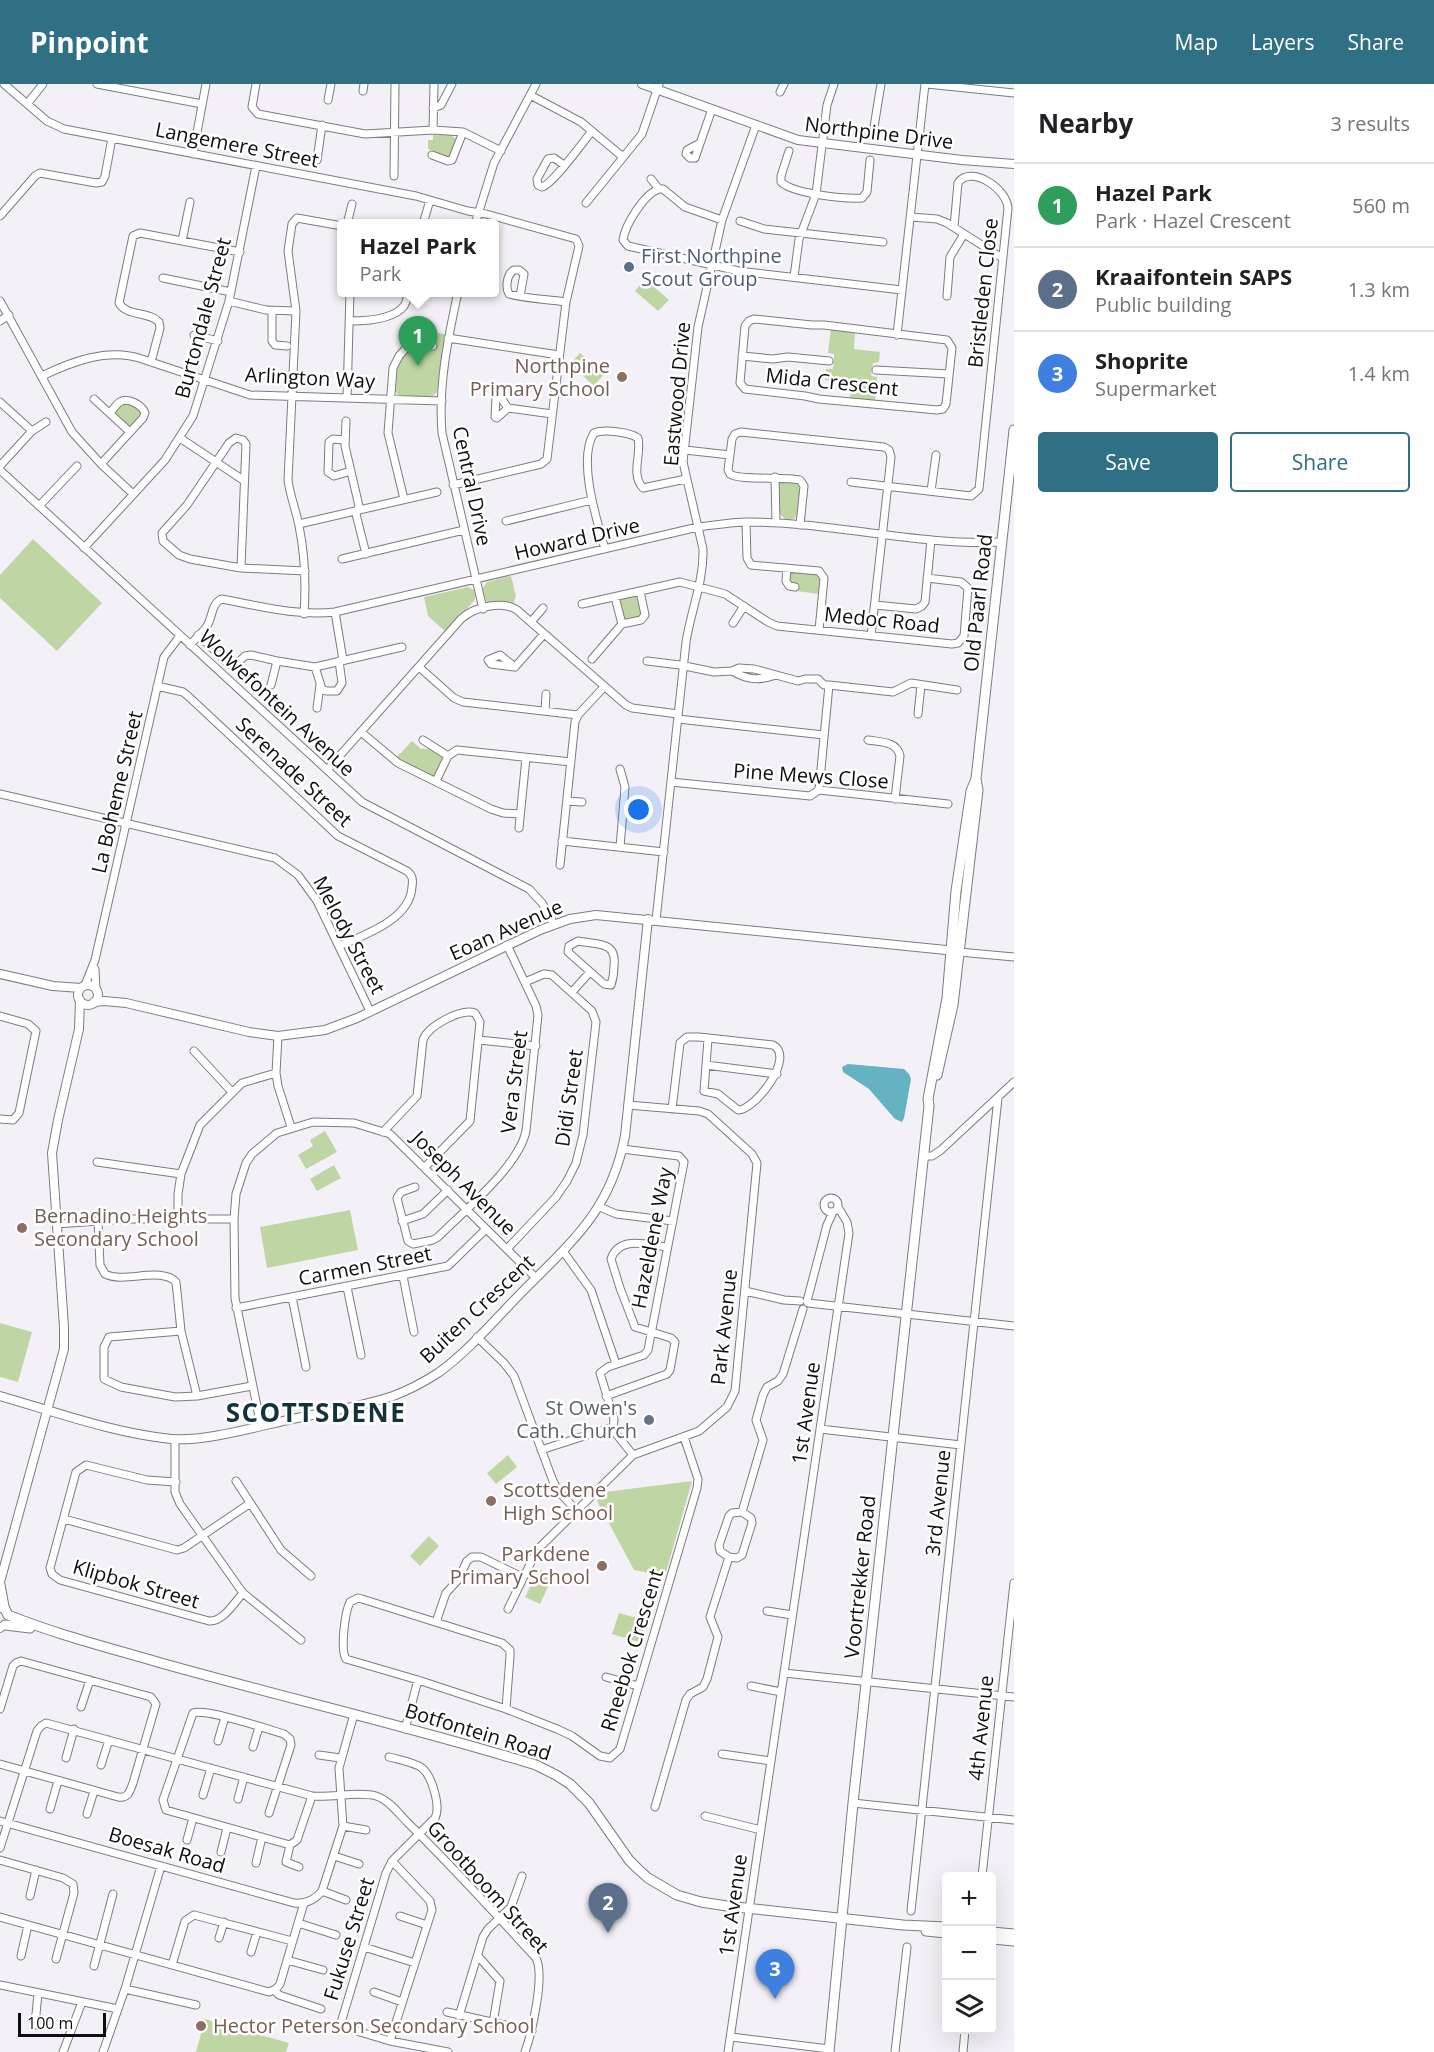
<!DOCTYPE html>
<html lang="en">
<head>
<meta charset="utf-8">
<style>
	:root { --surface:#fff; --page:#f6f6f6; --text:#202124; --muted:#757577; --line:#e0e0e0; --accent:#2f7084 }
	body { margin:0; font-family:"Open Sans",sans-serif; background:var(--page); color:var(--text) }
	.controls { position:absolute; right:18px; bottom:18px; display:grid; overflow:hidden; border-radius:6px; box-shadow:0 6px 24px #0002 }
	.controls button { width:54px; height:54px; display:grid; place-items:center; padding:0; border:0; border-bottom:2px solid var(--line); background:var(--surface); color:var(--text); font:30px sans-serif }
	.scale { position:absolute; left:18px; bottom:15px; width:88px; box-sizing:border-box; padding-left:6px; border:3px solid #0f0d10; border-top:0; font-size:16px; line-height:21px; white-space:nowrap; color:#0f0d10; -webkit-text-stroke:4px #fff; paint-order:stroke }
	.you { position:absolute; left:639px; top:726px; width:21px; height:21px; margin:-15px; border:4px solid #fff; border-radius:50%; background:#1a73e8; box-shadow:0 0 0 9px #1a73e833 }
	.badge { display:grid; place-items:center; width:39px; height:39px; border-radius:50%; background:var(--accent); color:#fff; font-size:20px; font-weight:700 }
	.pin { position:absolute; translate:-50% -50px; filter:drop-shadow(0 2px 3px #0008) }
	.pin::after { content:''; position:absolute; top:32px; width:21px; height:18px; background:inherit; clip-path:polygon(0 0,100% 0,50% 100%) }
	.popup { position:absolute; left:337px; top:135px; width:162px; height:78px; box-sizing:border-box; display:grid; place-content:center; border-radius:6px; background:var(--surface); filter:drop-shadow(0 2px 4px #0005); font-size:20px; white-space:nowrap; color:var(--muted) }
	.popup b { font-size:22px; color:var(--text) }
	.popup::after { content:''; position:absolute; left:50%; top:100%; margin-left:-12px; border:12px solid transparent; border-top-color:var(--surface) }
	.list { margin:0; padding:0; list-style:none }
	h2 { display:flex; justify-content:space-between; align-items:center; height:78px; margin:0; padding:0 24px; font-size:26px }
	h2 small { font-size:20px; font-weight:400; color:var(--muted) }
	.list li { display:grid; grid-template-columns:39px 1fr auto; gap:18px; align-items:center; box-sizing:border-box; height:84px; padding:0 24px; border-top:2px solid var(--line) }
	.list b { display:block; font-size:22px; white-space:nowrap }
	.list p { margin:0; font-size:20px; white-space:nowrap; color:var(--muted) }
	.list em { font-size:20px; font-style:normal; color:var(--muted) }
	.actions { display:flex; gap:12px; padding:18px 24px }
	.actions a { flex:1; padding:14px 0; border:2px solid var(--accent); border-radius:6px; text-align:center; font-size:21px; color:var(--accent) }
	.actions .main { background:var(--accent); color:#fff }
	.icon { flex:none; width:33px; height:33px; fill:none; stroke:currentColor; stroke-width:2; stroke-linecap:round; stroke-linejoin:round }
	.map { position:relative; flex:none; width:1014px; height:1968px; overflow:hidden }
	header { display:flex; align-items:center; gap:36px; box-sizing:border-box; height:84px; padding:0 30px; background:var(--accent); color:#fff }
	header strong { font-size:28px }
	nav { display:flex; gap:33px; margin-inline-start:auto; font-size:21px }
	main { display:flex }
	aside { flex:1; background:var(--surface) }
	.map>svg:first-child { display:block }
</style>
</head>
<body>
<header>
<strong>Pinpoint</strong>
<nav><a>Map</a><a>Layers</a><a>Share</a></nav>
</header>
<main>
<div class="map">
<svg width="1014" height="1968" viewBox="0 0 1014 1968">
	<rect width="100%" height="100%" fill="#f4f0f7"/>
	<path fill="#bfd6a4" d="M433 51H451L455 54V60L450 74 428 65V56H433Z
		M645 195 669 216 658 227 635 207Z
		M831 244 855 247 854 265 880 268 879 278 873 279 871 292 877 293 875 317 850 316 851 299 825 296 826 285H833L834 270 828 269Z
		M438 249 445 250 437 308 431 314 399 313 395 307C396 282 394 270 422 262L427 265 434 267Z
		M580 269 604 290 594 302 570 280Z
		M124 319 138 323 142 329 141 333 132 341 128 342 115 331 116 325Z
		M781 397 797 398 802 402 798 430 794 435H785L778 428V403Z
		M33 455 102 519 57 567 0 514V491Z
		M790 488 818 489 821 491 820 510 796 507V502L788 498Z
		M511 492 516 512 513 520 487 518 481 506 487 498Z
		M468 503 476 507V512L474 517 446 548 428 532 424 513Z
		M635 511C642 516 643 526 641 534L625 536 622 534 619 518 621 514Z
		M412 657 421 665C430 664 440 666 443 675L434 692H431L396 674Z
		M325 1047 337 1068 306 1085 298 1071 313 1062 310 1056Z
		M334 1081 341 1094 317 1107 310 1095Z
		M350 1126 358 1166 267 1184 260 1143Z
		M0 1239 32 1248 18 1298 0 1293Z
		M508 1371 517 1383 496 1400 487 1389Z
		M692 1397 665 1492 634 1486 597 1417 605 1408Z
		M429 1452 439 1462 420 1482 410 1472Z
		M539 1485 553 1492 540 1520 525 1513Z
		M619 1529 646 1537 639 1558 612 1550Z
		M205 1935 289 1959 286 1968H196Z"/>
	<path fill="#65b2c2" d="M848 980 904 985 909 990 911 995 904 1034 902 1038 895 1035 869 1005 843 988 842 983Z"/>
	<g fill="none" stroke-linecap="round" stroke-linejoin="round">
		<defs>
			<path id="minor" d="M4 0 47 37 64 45 416 112 468 127 486 130 576 155 579 162 566 218 547 375 541 380 453 401
				M97 0 202 20
				M256 0 252 23 258 30 365 50 433 46 463 48 501 67
				M927 0 1014 9
				M363 7 364 0
				M780 8 784 0
				M530 11 581 38 623 73
				M328 16 331 0
				M27 20 43 0
				M433 24 441 21 452 0
				M874 43 881 0
				M433 46 434 0
				M700 59 687 66 686 70 690 74H695L696 71 712 25
				M789 67 781 92V98C794 110 844 115 862 114L867 108 870 76
				M193 70 206 0
				M432 71 448 77 452 76 463 48
				M317 76 322 41
				M564 81 554 74 548 75 537 95 538 101 542 103C553 100 583 58 592 47
				M394 92 395 0
				M651 95 659 105
				M586 119 642 50 659 0
				M0 132 35 92 40 89 96 99 102 98 105 92 112 54
				M911 133 937 135 947 139 999 172 1003 173
				M722 136 685 123 663 105H659C644 110 625 141 623 156L628 162 739 187 902 206
				M740 137 764 145 883 158
				M347 140 352 120
				M423 140 430 116
				M475 140 494 79 536 0
				M182 157 190 118
				M794 193 799 155 816 110 827 21 834 0
				M163 194 231 208
				M458 208C448 254 438 302 442 349L483 525
				M520 212 524 190 519 186H514C507 190 505 203 509 210 527 215 547 215 566 218
				M947 212 950 173 964 150
				M0 217 72 348 101 380 133 410
				M229 217 266 226 296 227
				M272 227V257L275 261 287 262
				M754 235 812 241H824L947 256 952 264 946 320 943 325 937 326 819 315 805 312 745 305 740 299 745 242 749 237Z
				M0 237 9 231
				M350 237C365 237 393 236 404 222 407 218 407 213 408 208
				M194 251 218 257
				M897 251 925 0
				M448 254 559 271
				M742 272 773 275 788 273 829 277
				M151 278 160 244 159 238C149 227 127 233 119 219L133 152 140 149 240 168
				M876 286 949 290
				M42 292C71 278 107 264 139 274L250 311 442 317
				M347 313 350 208
				M94 315 130 348
				M0 318 32 347 0 382
				M508 324 501 314 496 313 495 333 497 334 508 324 552 330
				M346 337 345 362 359 422 356 430 366 470
				M32 347 46 338
				M180 354 243 396
				M345 356 333 355 329 358 328 388 334 392 351 387
				M685 366 730 371
				M101 380 143 334 145 329C142 321 128 313 120 318 116 320 113 326 110 329
				M0 386 362 718 529 805 542 819 554 840
				M775 393 776 439
				M851 398 971 412 979 405 1008 124C1006 103 970 81 958 99L954 143
				M931 407 936 371
				M404 415 388 349 393 284 399 272 407 263 422 259 433 262
				M39 422 77 382
				M506 437 592 416
				M746 438 747 474 751 481 819 487 824 494 819 546
				M299 440 437 408
				M800 441 804 402 800 396C784 392 739 397 730 390L728 386 732 355 735 350 741 348 884 363 889 366 891 373 871 552
				M84 464 165 376 193 332 229 217 256 82
				M605 465C597 437 577 375 594 349 604 345 629 348 638 354 642 370 630 390 643 404L686 395
				M342 475 464 446
				M241 484 246 360 243 356 236 354 229 359 187 421 162 449 163 457 179 471 190 475 241 484 305 487
				M787 484 786 497 789 502 795 503
				M615 513 622 540 641 536 645 531 640 507
				M582 520 680 498 725 510 768 538 777 542 952 560 958 559 964 552 968 504 961 498 927 494
				M875 521 916 525 922 522 925 518 931 456
				M335 528 343 576
				M304 530C306 501 305 471 299 442 296 426 290 412 288 396L296 227 288 167 292 140 297 134 342 142
				M531 538 543 524
				M733 539 744 522
				M198 551 229 580 234 582 245 572 251 571 277 577 315 583 402 563
				M190 561C195 555 203 548 207 542 213 532 211 521 221 515 260 522 295 532 335 528L698 443C715 441 732 438 749 438 834 438 917 462 1002 458
				M592 575 622 540
				M647 577 680 581 714 588 732 587 739 584 754 585 798 597 805 595H818L824 601H829L893 608 911 599 957 606
				M315 583 322 605 326 607H337L342 599 339 577
				M419 583 454 614 463 618 578 631
				M515 583 491 580 488 576 500 571 515 583 544 550
				M732 587C748 596 758 597 776 591
				M271 601 277 577
				M157 602 183 608 188 612 338 752 407 787C413 792 413 796 412 803 410 836 364 851 339 862
				M317 624 320 601
				M545 627 546 610
				M918 630 921 601
				M678 635 824 651
				M361 648 398 679 491 725 503 729 520 730
				M423 656 448 672
				M868 656C880 658 897 657 900 672L895 715
				M327 686 461 535C474 523 502 516 517 526L626 621 632 624 678 630
				M436 697 448 672 457 666 571 678
				M671 698 810 712 819 706 948 720
				M819 706 829 601
				M0 710 275 774 298 791 317 817 370 927
				M567 717 582 718
				M519 744 526 674
				M562 757 664 768
				M620 763 625 703 620 685
				M560 781 575 638 578 631 604 603
				M656 836 686 558C691 526 704 497 703 465L683 378 698 243 722 136 756 41
				M578 857C598 861 617 857 614 882 614 889 613 895 611 901L604 900 568 868 569 862Z
				M959 868 1014 873
				M95 885 96 906
				M85 901 95 876 164 573 180 552
				M572 908 590 888
				M0 932 28 940 36 947 19 1029 13 1036 0 1035
				M278 952 276 989 278 1002 291 1043
				M479 956 536 962
				M194 967 232 1008
				M706 981 777 990
				M672 1025 680 959 687 953H699L773 961C796 973 755 1026 738 1026L718 1010 704 1007 708 955
				M383 1048 417 1012 423 956C428 942 461 924 475 929L480 938 470 1037 425 1083
				M924 1072H932L941 1066 1014 998
				M97 1078 181 1090
				M415 1103 401 1108 397 1114 408 1157 413 1160 433 1156 438 1153C464 1127 519 1082 526 1047L538 931 536 922 507 861
				M824 1121a7 7 0 1 1 14 0a7 7 0 1 1-14 0Z
				M600 1123 616 1130 673 1137
				M178 1135V1110L181 1090 200 1041 242 999 276 989
				M98 1137 100 1181 105 1190C124 1200 161 1182 176 1198L181 1247 197 1312
				M402 1137 423 1130 448 1106
				M56 1140 128 1135H234
				M507 1165 556 1113 567 1097 576 1079 583 1051 596 938 592 927 552 891 544 890 525 898
				M563 1167 591 1206 616 1280
				M403 1192 414 1248
				M347 1203 361 1271
				M745 1207 784 1216 800 1217
				M292 1213 306 1283
				M807 1217 827 1141 833 1128
				M808 1219 1014 1242
				M236 1224 448 1182 486 1145
				M181 1247 109 1253 104 1263V1295L121 1303 175 1313 197 1312 252 1302
				M477 1253 504 1279 514 1292 553 1397 559 1408 577 1427
				M606 1312 667 1290 670 1286 675 1258 671 1254 635 1243 620 1204 611 1175C619 1151 647 1161 667 1163
				M261 1342 235 1214 234 1135 236 1110 246 1079 252 1070 277 1049 313 1038 354 1039 390 1050 536 1194
				M820 1345 961 1361
				M613 1346 614 1335 600 1289 608 1283 644 1271 648 1266 684 1078 679 1072 622 1065
				M175 1355V1408L180 1420 243 1509 301 1556
				M541 1366 606 1345 613 1346 633 1371
				M236 1397 281 1466 311 1492
				M176 1398 147 1396 86 1381 76 1388 50 1484 52 1490 60 1496 209 1537C223 1538 234 1519 243 1509
				M64 1435 177 1466 184 1464 249 1420
				M729 1473 720 1467 719 1461 729 1432 732 1429 742 1428
				M508 1525 537 1466 633 1371 699 1347 727 1323 735 1307 757 1079 752 1070 708 1030 699 1027 628 1021
				M767 1527 792 1531
				M436 1538 446 1509 458 1496 467 1477 472 1473H481L522 1493
				M784 1589 1014 1613
				M606 1593 638 1602
				M751 1602 781 1608
				M81 1623 90 1596
				M0 1625 13 1582 16 1579 21 1577 151 1613 156 1620 133 1699C130 1707 128 1715 118 1713L0 1680
				M506 1625 510 1572V1566L502 1559 362 1515 358 1514 350 1518C345 1528 340 1566 346 1575L418 1596 506 1625 557 1645 572 1652 600 1672 610 1674 620 1665 697 1404 698 1395 684 1353
				M405 1645 418 1596
				M218 1657 225 1633
				M253 1663 259 1643
				M722 1670 771 1677
				M319 1671 340 1674
				M389 1673C400 1676 413 1678 422 1684 432 1692 441 1723 435 1734L392 1777 386 1789 340 1942 390 1957 448 1968
				M66 1674 74 1645
				M101 1681 109 1656
				M203 1711 211 1684
				M238 1715 244 1693
				M853 1719 1014 1736
				M655 1723 686 1616 690 1610 703 1603 707 1595 718 1553 710 1533 729 1473 737 1474 742 1471 752 1439 751 1434 742 1428 763 1356 756 1336 763 1311 767 1303 778 1297 783 1290 803 1225
				M50 1725 58 1697
				M269 1729 291 1661 290 1655 284 1650C267 1645 206 1624 193 1629L163 1716 166 1726 290 1761 297 1756 312 1712
				M87 1730 94 1707
				M705 1732 761 1746
				M0 1737 294 1819C306 1820 315 1816 322 1807L343 1742 339 1684 354 1630
				M343 1742 366 1746
				M187 1756 193 1734
				M290 1761 286 1778 299 1783
				M0 1764 37 1647 41 1642 46 1639 312 1712C332 1714 358 1707 376 1712 389 1716 399 1730 408 1739 452 1782 494 1828 536 1874 545 1892 532 1948 525 1968
				M221 1768 227 1744
				M334 1772 359 1780
				M0 1776 63 1794 73 1800 74 1809 56 1875
				M256 1779 262 1753
				M982 1792 1014 1499
				M322 1807 346 1816
				M30 1812 36 1786
				M911 1827 998 1014
				M400 1832 427 1841
				M0 1833 269 1908 276 1905 280 1900 304 1819
				M298 1839 336 1851
				M219 1854 224 1838
				M364 1863 415 1879
				M251 1868 257 1848
				M21 1872 28 1841
				M478 1872 500 1897 493 1939
				M287 1876 323 1886
				M172 1881 185 1837 194 1831 292 1857
				M94 1882 113 1810
				M0 1901 118 1925
				M125 1905 196 1921
				M274 1906 279 1911 321 1925
				M374 1908 402 1918
				M447 1928 532 1947
				M459 1932 483 1853 488 1845 511 1823 522 1792
				M35 1941 38 1909
				M731 1953 829 1965
				M390 1957 432 1826 430 1817 392 1777
				M63 1968 82 1918
				M103 1968 125 1905 161 1782
				M728 1968 849 1149 847 1138 838 1123
				M895 1968 907 1863
				M963 1968 965 1946"/>
			<path id="tertiary" d="M642 0 798 56 962 76 1014 80
				M0 890 53 902 81 904
				M78 911a10 10 0 1 1 20 0a10 10 0 1 1-20 0Z
				M94 918 104 917 126 919 249 948 278 952 325 946 357 934 540 846 570 835 596 831 956 867
				M0 1312C56 1328 113 1349 171 1355 204 1358 259 1342 292 1335 325 1328 361 1323 393 1312 409 1306 424 1298 438 1289 470 1266 498 1232 526 1204 576 1154 611 1124 625 1052L648 835
				M5 1525 0 1498 64 1265V1243L52 1069 58 1036 79 945 80 916
				M0 1544 1 1543"/>
			<path id="secondary" d="M937 991 953 921 978 706 976 695 1014 346
				M0 1523 5 1525 8 1531
				M8 1531C58 1551 110 1564 161 1579 286 1614 412 1643 536 1681L556 1691 570 1700 589 1719 629 1776 638 1785 648 1794 677 1811 701 1818 727 1822 903 1841 946 1843
				M5 1541 30 1544
				M926 1847 946 1849
				M992 1848 1014 1850
				M992 1855 1014 1857
				M829 1968 853 1719 929 1022 928 1015 947 914 956 807 971 707 976 695"/>
		</defs>
		<use href="#minor" stroke="#7e7b81" stroke-width="9"/>
		<use href="#tertiary" stroke="#7e7b81" stroke-width="10"/>
		<use href="#secondary" stroke="#7e7b81" stroke-width="11"/>
		<use href="#minor" stroke="#fff" stroke-width="7"/>
		<use href="#tertiary" stroke="#fff" stroke-width="8"/>
		<use href="#secondary" stroke="#fff" stroke-width="9"/>
	</g>
	<circle fill="#5c6f8a" stroke="#fff" stroke-width="2" cx="629" cy="183" r="6"/>
	<g fill="#8d6e63" stroke="#fff" stroke-width="2">
		<circle cx="622" cy="293" r="6"/>
		<circle cx="22" cy="1144" r="6"/>
		<circle cx="491" cy="1417" r="6"/>
		<circle cx="602" cy="1482" r="6"/>
		<circle cx="201" cy="1942" r="6"/>
	</g>
	<circle fill="#6b7280" stroke="#fff" stroke-width="2" cx="649" cy="1336" r="6"/>
	<g text-anchor="middle" stroke-width="5" stroke-linejoin="round" paint-order="stroke">
		<g font-size="20" fill="#0f0d10" stroke="#fff">
			<text transform="translate(879 49) rotate(7)" y="7">Northpine Drive</text>
			<text transform="translate(237 61) rotate(11)" y="7">Langemere Street</text>
			<text transform="translate(983 209) rotate(-84)" y="7">Bristleden Close</text>
			<text transform="translate(203 234) rotate(-75)" y="7">Burtondale Street</text>
			<text transform="translate(310 294) rotate(3)" y="7">Arlington Way</text>
			<text transform="translate(832 298) rotate(6)" y="7">Mida Crescent</text>
			<text transform="translate(677 310) rotate(-85)" y="7">Eastwood Drive</text>
			<text transform="translate(472 402) rotate(78)" y="7">Central Drive</text>
			<text transform="translate(577 455) rotate(-13)" y="7">Howard Drive</text>
			<text transform="translate(978 519) rotate(-84)" y="7">Old Paarl Road</text>
			<text transform="translate(882 536) rotate(6)" y="7">Medoc Road</text>
			<text transform="translate(277 619) rotate(43)" y="7">Wolwefontein Avenue</text>
			<text transform="translate(294 688) rotate(43)" y="7">Serenade Street</text>
			<text transform="translate(811 692) rotate(4)" y="7">Pine Mews Close</text>
			<text transform="translate(117 708) rotate(-77)" y="7">La Boheme Street</text>
			<text transform="translate(506 846) rotate(-24)" y="7">Eoan Avenue</text>
			<text transform="translate(349 851) rotate(62)" y="7">Melody Street</text>
			<text transform="translate(514 998) rotate(-83)" y="7">Vera Street</text>
			<text transform="translate(569 1014) rotate(-82)" y="7">Didi Street</text>
			<text transform="translate(464 1099) rotate(45)" y="7">Joseph Avenue</text>
			<text transform="translate(652 1154) rotate(-79)" y="7">Hazeldene Way</text>
			<text transform="translate(365 1182) rotate(-11)" y="7">Carmen Street</text>
			<text transform="translate(477 1225) rotate(-43)" y="7">Buiten Crescent</text>
			<text transform="translate(724 1243) rotate(-84)" y="7">Park Avenue</text>
			<text transform="translate(806 1329) rotate(-82)" y="7">1st Avenue</text>
			<text transform="translate(938 1419) rotate(-84)" y="7">3rd Avenue</text>
			<text transform="translate(860 1493) rotate(-84)" y="7">Voortrekker Road</text>
			<text transform="translate(136 1500) rotate(16)" y="7">Klipbok Street</text>
			<text transform="translate(632 1566) rotate(-73)" y="7">Rheebok Crescent</text>
			<text transform="translate(981 1644) rotate(-84)" y="7">4th Avenue</text>
			<text transform="translate(478 1648) rotate(17)" y="7">Botfontein Road</text>
			<text transform="translate(167 1766) rotate(16)" y="7">Boesak Road</text>
			<text transform="translate(488 1803) rotate(48)" y="7">Grootboom Street</text>
			<text transform="translate(733 1821) rotate(-82)" y="7">1st Avenue</text>
			<text transform="translate(349 1855) rotate(-73)" y="7">Fukuse Street</text>
		</g>
		<g font-size="20" fill="#4e5e75" stroke="#fff" text-anchor="start">
			<text x="641" y="179">First Northpine<tspan x="641" dy="23">Scout Group</tspan></text>
		</g>
		<g font-size="20" fill="#785e54" stroke="#fff" text-anchor="start">
			<text x="610" y="289" text-anchor="end">Northpine<tspan x="610" dy="23">Primary School</tspan></text>
			<text x="34" y="1139">Bernadino Heights<tspan x="34" dy="23">Secondary School</tspan></text>
			<text x="503" y="1413">Scottsdene<tspan x="503" dy="23">High School</tspan></text>
			<text x="590" y="1477" text-anchor="end">Parkdene<tspan x="590" dy="23">Primary School</tspan></text>
			<text x="213" y="1949">Hector Peterson Secondary School</text>
		</g>
		<g font-size="20" fill="#5b616d" stroke="#fff" text-anchor="end">
			<text x="637" y="1331">St Owen's<tspan x="637" dy="23">Cath. Church</tspan></text>
		</g>
		<g font-size="26" font-weight="bold" letter-spacing="1.5" fill="#13323c" stroke="#fff">
			<text x="316" y="1338">SCOTTSDENE</text>
		</g>
	</g>
</svg>
<div class="controls">
<button>+</button>
<button>−</button>
<button><svg class="icon" aria-label="layers" viewBox="0 0 24 24"><path d="M12 4l9 5-9 5-9-5zM3 14l9 5 9-5"/></svg></button>
</div>
<div class="scale">100 m</div>
<div class="you"></div>
<div class="pin badge" style="left:418px;top:282px;background:#2e9e5b">1</div>
<div class="popup"><b>Hazel Park</b>Park</div>
<div class="pin badge" style="left:608px;top:1849px;background:#5c6f8a">2</div>
<div class="pin badge" style="left:775px;top:1915px;background:#3f7fe0">3</div>
</div>
<aside>
<h2>Nearby<small>3 results</small></h2>
<ul class="list">
<li><span class="badge" style="background:#2e9e5b">1</span><div><b>Hazel Park</b><p>Park · Hazel Crescent</p></div><em>560 m</em></li>
<li><span class="badge" style="background:#5c6f8a">2</span><div><b>Kraaifontein SAPS</b><p>Public building</p></div><em>1.3 km</em></li>
<li><span class="badge" style="background:#3f7fe0">3</span><div><b>Shoprite</b><p>Supermarket</p></div><em>1.4 km</em></li>
</ul>
<div class="actions"><a class="main">Save</a><a>Share</a></div>
</aside>
</main>
</body>
</html>
